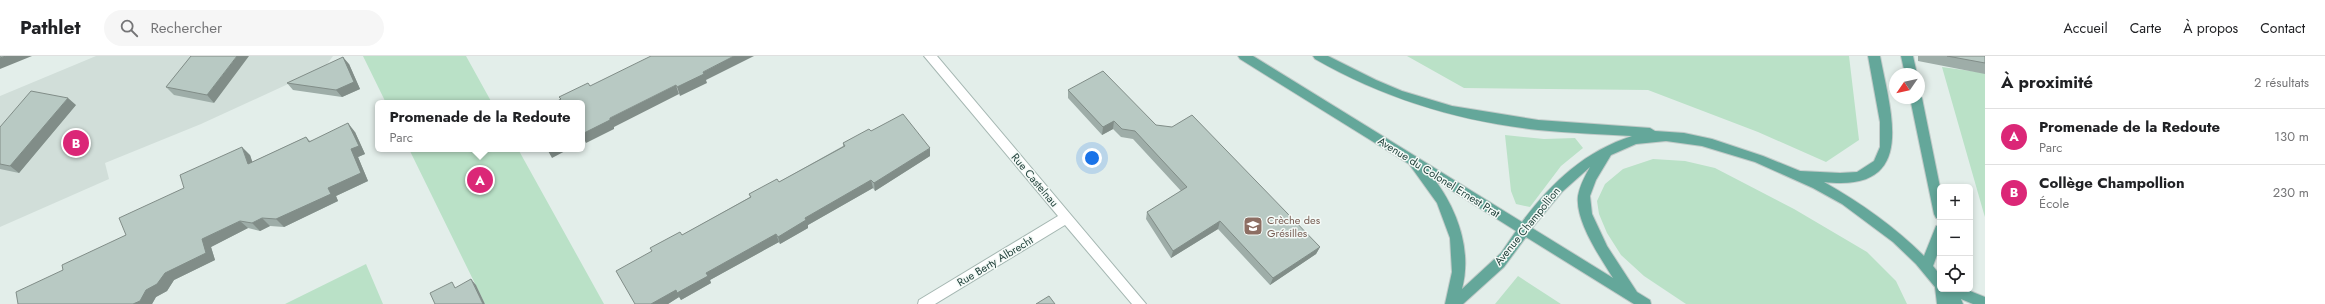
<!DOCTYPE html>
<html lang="fr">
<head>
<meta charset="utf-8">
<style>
	:root { --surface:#fff; --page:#f6f6f6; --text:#202124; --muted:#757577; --line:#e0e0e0; --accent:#db2777 }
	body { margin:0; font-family:Jost,sans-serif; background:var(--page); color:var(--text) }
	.controls { position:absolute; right:12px; bottom:12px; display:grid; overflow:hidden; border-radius:6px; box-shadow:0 2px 6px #0003 }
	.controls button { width:36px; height:36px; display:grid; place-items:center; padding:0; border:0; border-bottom:1px solid var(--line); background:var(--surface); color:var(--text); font:20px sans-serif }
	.compass { position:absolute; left:1889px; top:12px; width:36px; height:36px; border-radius:50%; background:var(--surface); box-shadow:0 2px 6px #0003; rotate:236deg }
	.you { position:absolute; left:1092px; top:102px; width:14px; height:14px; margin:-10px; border:3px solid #fff; border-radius:50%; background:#1a73e8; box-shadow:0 0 0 6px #1a73e833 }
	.badge { display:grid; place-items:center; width:26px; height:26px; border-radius:50%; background:var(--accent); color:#fff; font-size:13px; font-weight:700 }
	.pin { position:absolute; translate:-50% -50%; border:2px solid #fff; box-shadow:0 1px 4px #0006 }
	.popup { position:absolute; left:375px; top:44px; width:210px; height:52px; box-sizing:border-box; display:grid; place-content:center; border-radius:6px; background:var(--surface); filter:drop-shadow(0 1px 3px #0005); font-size:13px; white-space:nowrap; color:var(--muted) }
	.popup b { font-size:15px; color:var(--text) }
	.popup::after { content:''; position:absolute; left:50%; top:100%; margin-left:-8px; border:8px solid transparent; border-top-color:var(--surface) }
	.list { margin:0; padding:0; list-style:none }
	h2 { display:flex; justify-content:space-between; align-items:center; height:52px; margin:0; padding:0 16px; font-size:17px }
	h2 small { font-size:13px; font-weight:400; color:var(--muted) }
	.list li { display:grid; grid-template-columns:26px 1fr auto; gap:12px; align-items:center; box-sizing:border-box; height:56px; padding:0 16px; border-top:1px solid var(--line) }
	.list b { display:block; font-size:15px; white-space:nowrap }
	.list p { margin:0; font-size:13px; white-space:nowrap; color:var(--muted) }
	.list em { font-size:13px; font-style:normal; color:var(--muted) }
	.icon { flex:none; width:22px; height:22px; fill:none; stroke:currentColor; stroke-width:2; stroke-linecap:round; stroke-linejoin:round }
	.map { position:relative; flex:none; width:1985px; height:248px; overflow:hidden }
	header { display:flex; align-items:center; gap:24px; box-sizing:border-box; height:56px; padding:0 20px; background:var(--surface); border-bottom:1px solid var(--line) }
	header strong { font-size:19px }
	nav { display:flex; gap:22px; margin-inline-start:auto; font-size:14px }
	.search { width:280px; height:36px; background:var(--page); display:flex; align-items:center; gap:10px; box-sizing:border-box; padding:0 14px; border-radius:22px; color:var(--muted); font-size:15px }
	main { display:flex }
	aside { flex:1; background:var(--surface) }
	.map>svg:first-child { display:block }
</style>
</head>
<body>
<header>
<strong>Pathlet</strong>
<div class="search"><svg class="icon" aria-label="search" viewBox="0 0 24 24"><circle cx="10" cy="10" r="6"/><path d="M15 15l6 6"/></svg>Rechercher</div>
<nav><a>Accueil</a><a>Carte</a><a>À propos</a><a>Contact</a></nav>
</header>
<main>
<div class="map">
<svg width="1985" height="248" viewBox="0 0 1985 248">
	<rect width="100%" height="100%" fill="#e3eeea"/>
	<path fill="#d1ded9" d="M96 0H333L325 11 201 68 105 107 109 123 0 171V40Z"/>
	<path fill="#bae1c7" d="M363 0H466L492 47H386Z
		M1407 0H1849L1859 84 1826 106 1758 76 1648 34 1464 32Z
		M1942 11 1985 17V161L1984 158Z
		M1505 79 1544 83 1575 82 1583 92 1561 110 1530 151 1516 148 1511 135Z
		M409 93H518L604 248H485Z
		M1653 103 1685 105 1715 112 1794 153 1867 196 1896 225 1907 248H1686L1644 220 1621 199 1607 177 1599 158 1597 145 1605 128 1623 113Z
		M366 208 383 248H285Z
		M1518 220 1561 248H1495Z"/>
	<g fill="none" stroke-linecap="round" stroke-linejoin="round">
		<defs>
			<path id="minor" d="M924 0H937L1146 248H1132L1065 169 935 248H918L919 244 1058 160Z"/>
			<path id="major" d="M1238 0H1253L1522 166C1551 127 1585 95 1632 80 1601 78 1569 77 1538 74 1458 65 1385 43 1315 3L1313 0H1328L1376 24 1402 35 1452 50 1538 64 1650 72 1655 75 1684 77 1712 83 1763 100 1800 115 1840 117 1857 116 1874 105 1880 91V66L1868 0H1880C1891 58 1918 137 1824 126 1861 147 1894 170 1924 200L1936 170 1940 169V191L1933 210 1940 219V233H1965L1985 241V248H1973L1961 243 1963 248H1937L1935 231 1916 208 1893 186 1842 148 1813 132 1755 106 1702 90 1666 85 1636 88 1611 99 1596 124 1590 140 1592 158 1607 190 1637 236 1650 244 1651 248H1634L1526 181 1504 211 1463 248H1445L1452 216 1450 182 1437 147 1409 108 1240 3ZM1590 111C1585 120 1580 129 1578 140 1575 165 1600 201 1613 222L1532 172 1562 136ZM1435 124 1516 175 1501 197 1462 233C1472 195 1458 155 1435 124Z
				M1901 0H1913L1917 18H1905Z
				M1919 38 1922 42 1940 131V163L1936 162 1934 158 1910 42H1919Z"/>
		</defs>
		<use href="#minor" stroke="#a5b7b2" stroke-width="2"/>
		<use href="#major" stroke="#c1cac8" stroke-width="2"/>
		<use href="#minor" fill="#fff" fill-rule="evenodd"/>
		<use href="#major" fill="#64a79a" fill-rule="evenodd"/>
	</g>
	<path fill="#9eada8" d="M191 0 214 47 174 39 166 31Z
		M1918 0H1985V18L1918 5Z
		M349 8 360 33 342 41 293 34 287 27Z
		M1068 34 1156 69 1320 191 1316 198 1270 229 1218 173 1171 202 1146 163 1147 156 1181 135 1133 83 1121 81 1113 73 1102 79 1068 42Z
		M76 49 19 117 0 113V71Z
		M871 75 930 100 875 135 873 132 808 169V172L780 188 779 186 710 224 711 227 681 244 679 241 668 248H635L682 179 750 141 749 138 779 126 843 90V87Z
		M355 76 365 98 358 101 368 125 336 140 338 145 284 171 270 170 260 175 248 172 211 191 215 204 174 224 167 235 156 241 152 248H18L63 214 126 179 184 132 250 99 252 106 306 81 310 85Z"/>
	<path fill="#818d88" d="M6 0H32L0 13V2Z
		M237 0H249L214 47 207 39Z
		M734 0H754L706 24 707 27 680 40 677 31 703 16Z
		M343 1 349 8 360 33 342 41 336 34Z
		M676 29 679 38 614 71V73L586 87 585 85 582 86V78L610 62Z
		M68 42 76 49 19 117 10 110Z
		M1114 65 1113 73 1102 79 1103 71Z
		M348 67 355 76 365 98 358 101 368 125 336 140 338 145 284 171 276 163 328 132Z
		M242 91 250 99 256 116 248 108Z
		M930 92V100L875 135 874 127Z
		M547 93H569L552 102Z
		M871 124 873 132 808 169V172L780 188 778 181 805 162Z
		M262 162 270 170 260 175 252 167Z
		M240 165 248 172 211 191 215 204 174 224 167 235 156 241 152 248H133L146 234 202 183Z
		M1220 165 1218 173 1171 202 1173 195Z
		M776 178 779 186 710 224 711 227 681 244 677 237 706 217Z
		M1320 191 1316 198 1270 229 1273 222Z
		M471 223 476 229 485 248H483Z
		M676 234 679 241 668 248H651Z"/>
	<path fill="#b8c9c3" stroke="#818d88" d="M0 0H6L0 2Z
		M191 0H237L207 39 166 31Z
		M651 0H734L703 16 704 18 677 31 676 29 610 62V64L582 78V47H554L561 43 559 41 588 27 590 30Z
		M1947 0H1985V7Z
		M343 1 354 26 336 34 287 27Z
		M1103 15 1156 69 1172 71 1192 59 1320 191 1273 222 1220 165 1173 195 1147 156 1187 131 1135 75 1122 73 1114 65 1103 71 1068 34Z
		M31 35 68 42 10 110 0 108V71Z
		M903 58 930 92 874 127 871 124 805 162 806 164 778 181 776 178 706 217 708 220 677 237 676 234 651 248H635L616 215 652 195 650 192 680 176 682 179 751 141 749 138 777 123 779 126 845 90 843 87 869 73 871 75Z
		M348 67 359 90 351 93 361 117 328 132 331 138 276 163 262 162 252 167 240 165 202 183 206 197 165 217 157 228 146 234 140 245 133 248H18L16 236 63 214 62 209 126 179 119 162 184 132 180 119 242 91 248 108 306 81 309 86Z
		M471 223 483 248H435L430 237 452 226 455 232Z
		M1049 240 1055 248H1036Z"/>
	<defs>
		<symbol id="school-square" viewBox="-11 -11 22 22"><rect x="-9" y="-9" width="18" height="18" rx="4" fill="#8d6e63" stroke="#f4faf7"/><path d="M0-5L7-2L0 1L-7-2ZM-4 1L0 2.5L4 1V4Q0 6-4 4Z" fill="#fff"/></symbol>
	</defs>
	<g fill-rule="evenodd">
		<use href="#school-square" x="1242" y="159" width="22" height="22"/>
	</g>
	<g text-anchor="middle" stroke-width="3" stroke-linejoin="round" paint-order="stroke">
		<g font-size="11" fill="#21413b" stroke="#f4faf7">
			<text transform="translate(1439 121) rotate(32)" y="4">Avenue du Colonel Ernest Prat</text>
			<text transform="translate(1035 124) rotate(50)" y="4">Rue Castelnau</text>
			<text transform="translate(1527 170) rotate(-51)" y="4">Avenue Champollion</text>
			<text transform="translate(995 205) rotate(-31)" y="4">Rue Berty Albrecht</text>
		</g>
		<g font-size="11" fill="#785e54" stroke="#f4faf7" text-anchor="start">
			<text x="1267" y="168">Crèche des<tspan x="1267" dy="13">Grésilles</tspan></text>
		</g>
	</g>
</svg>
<div class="controls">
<button>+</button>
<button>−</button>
<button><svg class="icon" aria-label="locate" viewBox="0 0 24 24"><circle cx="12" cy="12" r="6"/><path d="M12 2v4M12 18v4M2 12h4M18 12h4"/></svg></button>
</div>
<svg class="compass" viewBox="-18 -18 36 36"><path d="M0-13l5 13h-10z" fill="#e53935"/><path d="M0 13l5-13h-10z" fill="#757577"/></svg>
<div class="you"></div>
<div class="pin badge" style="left:480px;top:124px">A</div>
<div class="popup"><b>Promenade de la Redoute</b>Parc</div>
<div class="pin badge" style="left:76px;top:87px">B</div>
</div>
<aside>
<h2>À proximité<small>2 résultats</small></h2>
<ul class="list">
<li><span class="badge">A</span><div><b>Promenade de la Redoute</b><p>Parc</p></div><em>130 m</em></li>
<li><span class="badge">B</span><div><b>Collège Champollion</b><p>École</p></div><em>230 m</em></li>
</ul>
</aside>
</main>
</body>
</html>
